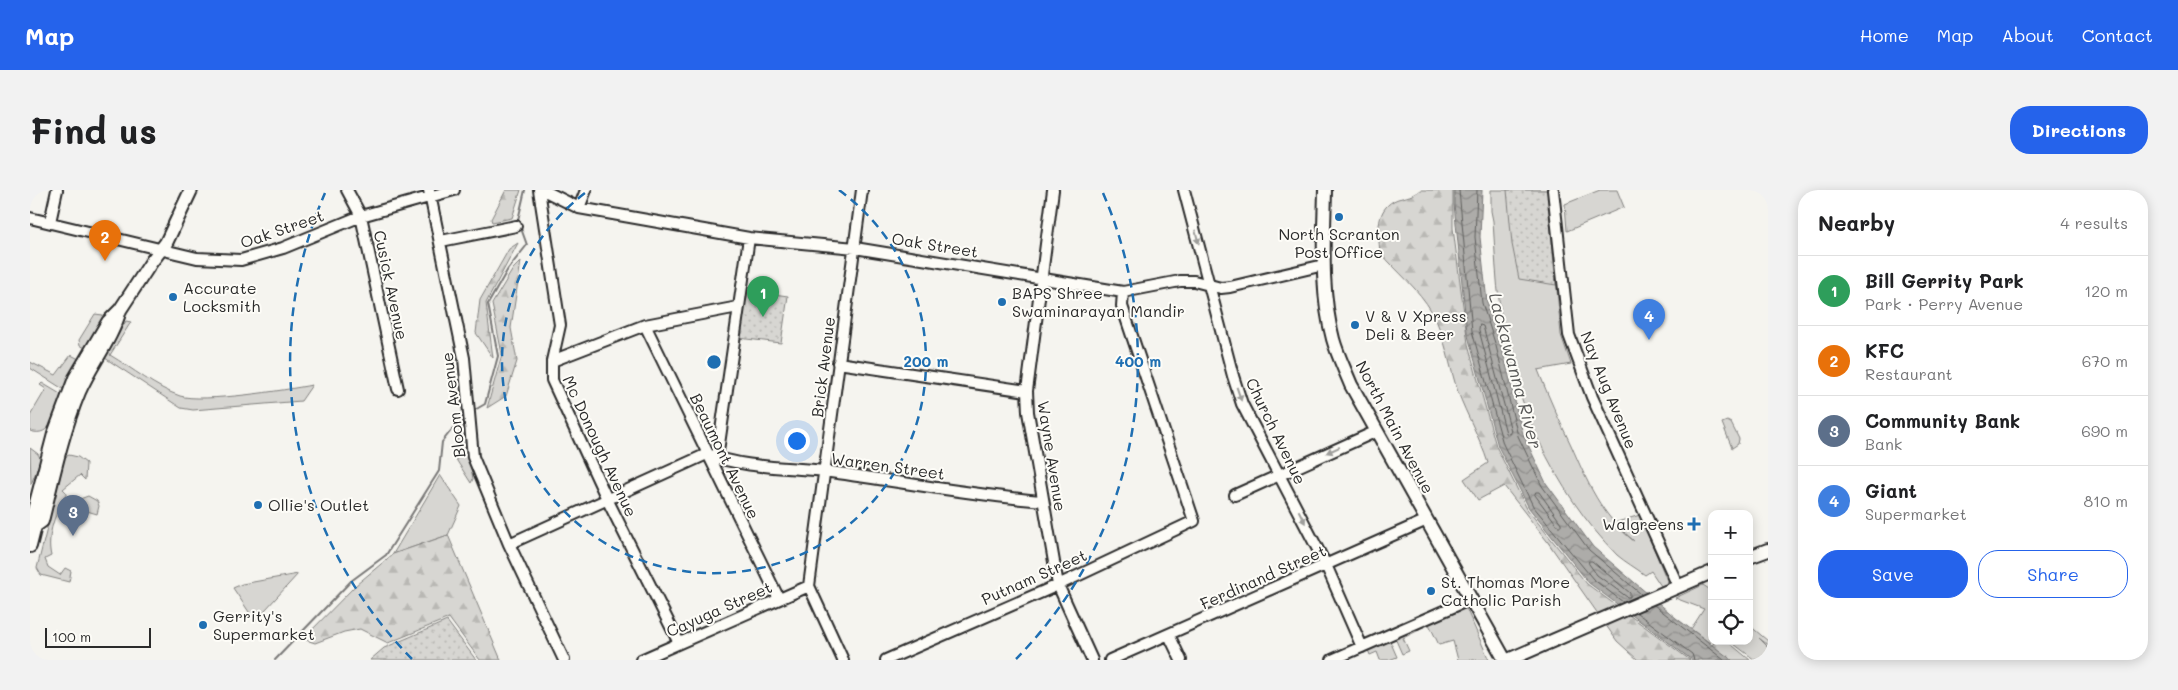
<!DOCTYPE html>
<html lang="en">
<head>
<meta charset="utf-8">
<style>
	:root { --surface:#fff; --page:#f2f2f2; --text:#202124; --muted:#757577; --line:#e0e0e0; --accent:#2563eb }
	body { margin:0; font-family:Mali,sans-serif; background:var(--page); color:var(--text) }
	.controls { position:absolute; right:15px; bottom:15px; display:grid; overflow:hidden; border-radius:10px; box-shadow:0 2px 12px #0003 }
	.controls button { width:45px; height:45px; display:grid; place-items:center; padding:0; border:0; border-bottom:1px solid var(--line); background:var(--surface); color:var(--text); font:25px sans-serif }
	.scale { position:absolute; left:15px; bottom:12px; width:106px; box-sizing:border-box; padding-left:5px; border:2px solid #2b2b2b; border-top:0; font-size:14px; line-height:18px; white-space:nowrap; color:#2b2b2b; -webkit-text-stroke:4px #fdfcf7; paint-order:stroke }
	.you { position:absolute; left:766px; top:250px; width:18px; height:18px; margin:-12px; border:4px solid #fff; border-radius:50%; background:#1a73e8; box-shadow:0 0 0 8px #1a73e833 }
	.badge { display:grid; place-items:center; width:32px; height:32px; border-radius:50%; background:var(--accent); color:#fff; font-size:16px; font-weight:700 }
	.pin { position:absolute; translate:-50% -41px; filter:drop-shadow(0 1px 2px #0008) }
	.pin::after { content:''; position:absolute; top:26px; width:18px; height:15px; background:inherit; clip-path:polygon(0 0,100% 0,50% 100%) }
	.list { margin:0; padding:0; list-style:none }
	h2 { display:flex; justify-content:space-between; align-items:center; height:65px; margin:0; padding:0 20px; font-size:21px }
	h2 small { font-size:16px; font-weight:400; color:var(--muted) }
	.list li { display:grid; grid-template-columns:32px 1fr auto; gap:15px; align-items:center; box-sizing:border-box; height:70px; padding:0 20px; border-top:1px solid var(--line) }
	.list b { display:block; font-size:19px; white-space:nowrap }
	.list p { margin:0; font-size:16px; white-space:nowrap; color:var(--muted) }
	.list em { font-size:16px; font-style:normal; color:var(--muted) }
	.actions { display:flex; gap:10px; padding:15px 20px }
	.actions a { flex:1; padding:11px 0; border:1px solid var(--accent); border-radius:20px; text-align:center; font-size:18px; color:var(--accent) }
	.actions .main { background:var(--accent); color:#fff }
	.icon { flex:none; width:28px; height:28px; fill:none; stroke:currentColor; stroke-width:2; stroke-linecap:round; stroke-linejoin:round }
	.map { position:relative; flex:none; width:1738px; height:470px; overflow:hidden; border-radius:20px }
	header { display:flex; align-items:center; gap:30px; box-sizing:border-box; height:70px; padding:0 25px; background:var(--accent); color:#fff }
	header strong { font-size:24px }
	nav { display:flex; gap:28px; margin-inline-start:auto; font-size:18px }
	.intro { display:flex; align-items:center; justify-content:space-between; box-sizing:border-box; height:120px; padding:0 30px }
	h1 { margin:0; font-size:35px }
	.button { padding:12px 22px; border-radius:20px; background:var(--accent); color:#fff; font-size:18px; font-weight:700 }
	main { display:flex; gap:30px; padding:0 30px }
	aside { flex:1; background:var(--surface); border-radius:20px; box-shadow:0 2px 12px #0003 }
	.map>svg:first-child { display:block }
</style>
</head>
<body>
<header>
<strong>Map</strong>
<nav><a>Home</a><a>Map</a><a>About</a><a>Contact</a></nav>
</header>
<div class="intro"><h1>Find us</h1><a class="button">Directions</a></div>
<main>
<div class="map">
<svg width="1738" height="470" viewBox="0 0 1738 470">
	<defs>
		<pattern id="forest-firs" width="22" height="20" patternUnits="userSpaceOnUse" patternTransform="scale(1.25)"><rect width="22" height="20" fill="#d7d6d2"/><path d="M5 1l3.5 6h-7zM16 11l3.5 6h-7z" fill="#b9b8b4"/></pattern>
		<pattern id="park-dots" width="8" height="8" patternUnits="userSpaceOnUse" patternTransform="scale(1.25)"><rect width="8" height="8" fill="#d7d6d2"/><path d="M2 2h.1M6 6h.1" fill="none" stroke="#b9b8b4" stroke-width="1.8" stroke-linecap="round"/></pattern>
		<pattern id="water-waves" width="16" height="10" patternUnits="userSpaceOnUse" patternTransform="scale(1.25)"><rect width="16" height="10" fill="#adaca9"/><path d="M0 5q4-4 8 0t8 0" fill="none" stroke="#8d8c8a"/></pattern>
	</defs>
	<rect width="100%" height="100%" fill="#f5f4ef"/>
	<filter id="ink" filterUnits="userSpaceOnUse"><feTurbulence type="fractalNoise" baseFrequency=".02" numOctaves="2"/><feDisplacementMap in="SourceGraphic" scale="10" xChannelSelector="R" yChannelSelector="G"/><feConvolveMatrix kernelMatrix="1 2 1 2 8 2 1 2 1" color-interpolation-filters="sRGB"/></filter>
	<g filter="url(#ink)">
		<path fill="#d7d6d2" stroke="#81807e" d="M1461 0H1517L1525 49V77L1531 145 1541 174 1508 180C1518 206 1529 230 1541 255 1557 291 1571 326 1604 351L1584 333 1610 325 1638 393 1631 396 1621 381 1615 385C1606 378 1595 372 1587 365 1524 301 1481 207 1470 118 1466 90 1465 60 1463 31L1461 21Z
			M1570 0H1587L1594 17 1537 41 1535 14Z
			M65 124 73 125 74 128 55 158 50 155 49 150Z
			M96 131 101 132 80 165C102 178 126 198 150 206 172 213 256 200 282 195L271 211 163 220 151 218 75 168 76 163Z
			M41 165 49 169 33 199 0 178V172L26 185Z
			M12 193 32 205C25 220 23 249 0 241V226L16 199 10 195Z
			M433 230 443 289 441 293 427 271 424 261Z
			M1697 231 1701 233 1709 249 1708 254 1702 258 1692 233Z
			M0 258 8 264 11 270 1 294Z
			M39 265 48 267 56 273 55 290 50 285 33 299 37 303C26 321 16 345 21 366L15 369 18 377 30 385 35 378 41 381 39 392 11 385 7 378 35 267Z
			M410 285 431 316 418 345 363 364Z
			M58 306 67 311 69 316 67 324 47 318 50 309Z
			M268 384 225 431 203 398 212 394Z
			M1673 395 1682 401V451L1680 453 1661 439 1674 419 1645 408Z
			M1436 418 1459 470H1428L1423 451 1409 455 1399 434Z
			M1719 435 1738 451V455L1729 448 1738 457V470H1725L1700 451H1719Z
			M1388 438 1389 440 1373 448 1379 461 1372 464 1365 448Z
			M1360 451 1367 467 1359 470H1350L1347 462 1340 465 1338 460Z"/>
		<path fill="url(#forest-firs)" stroke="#81807e" d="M476 0H491L482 28 462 32 461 29Z
			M1390 0H1423V38L1438 154 1466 256 1497 319 1557 394 1660 470H1608L1587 451 1517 351 1474 296 1448 310 1434 289 1458 273C1450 248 1437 226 1428 202 1419 176 1416 148 1402 122 1388 98 1368 83 1350 62 1348 43 1345 17 1368 9 1376 7 1383 6 1390 0Z
			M488 53 456 113 463 168 446 143 450 110 479 59Z
			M491 71 481 138 487 171 476 206 457 218 472 164 462 114 483 79Z
			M418 345 471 470H450L419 428 358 453 330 439 314 442 285 453 273 449 326 395 363 364Z
			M1685 451H1697L1720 470H1671Z"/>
		<path fill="url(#park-dots)" stroke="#81807e" d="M1477 0H1517L1526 95 1489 89 1482 54Z
			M715 100 758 106 751 153 708 148Z
			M417 431 446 470H340L354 458Z"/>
		<path fill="url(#water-waves)" stroke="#797877" d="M1424 0H1452L1450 47 1457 112 1471 154 1493 244 1516 293 1563 357 1646 428 1702 470H1662L1559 393 1499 318 1468 256 1437 142 1424 14Z"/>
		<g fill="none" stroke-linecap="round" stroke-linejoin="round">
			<path stroke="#5f5f5d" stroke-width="1" d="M1429 0 1442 141 1473 254 1503 316 1563 389 1593 412
				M1447 0 1445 47 1452 113 1466 156 1488 246 1512 296 1559 360 1611 404
				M1450 135 1453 136 1481 241 1479 244 1476 243 1449 140Z
				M1506 302H1509L1531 333V336H1528L1505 305Z
				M1559 371H1562L1600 403V407H1597L1567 385 1559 374Z
				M1624 415 1694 470
				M1607 423 1662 464 1664 470"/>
			<path stroke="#797877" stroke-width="2" d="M443 221 455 214 468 166 458 114 478 79 497 55 488 30 495 0
				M245 470 321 391 356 365 409 281 412 252 431 228 436 225"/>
			<defs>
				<path id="minor" d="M317 0 331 26 368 199
					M399 0 434 168 443 267 479 354 534 470
					M509 0 530 135 522 171V190L577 309 649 453
					M513 0 549 18 719 48 825 58 1093 102 1150 91H1164L1191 98 1200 97 1294 75
					M1023 0 997 201 998 222 1028 395 1062 470
					M1154 0 1203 186 1212 214 1296 375 1332 457
					M1523 0 1539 145 1562 207 1648 396
					M549 18 556 0
					M0 28 167 68 211 70 253 58 331 26 424 0
					M20 32 27 0
					M411 51 486 36
					M615 135 749 409
					M522 171 615 135 708 117
					M808 173 997 201
					M687 268 719 48
					M1205 305 1347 241
					M479 354 677 264C713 278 755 277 794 281 867 291 939 305 1013 311
					M1139 445 1151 470
					M611 470 779 396
					M813 470 779 396 832 0
					M856 470 1028 395 1164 331 1092 116 1093 102
					M1080 470 1397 330
					M1302 470 1441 409"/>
				<path id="major" d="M1295 0C1294 49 1290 101 1303 149 1307 164 1315 180 1321 195L1475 470
					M5 336 12 331C23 287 32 243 49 202 61 174 82 149 90 120
					M0 356 5 336 2 328 24 244 45 188 78 132 90 120 122 71 136 53 161 0
					M1719 367 1738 360
					M1478 470 1682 382"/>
			</defs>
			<use href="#minor" stroke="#2b2b2b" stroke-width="14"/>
			<use href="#major" stroke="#2b2b2b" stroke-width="16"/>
			<use href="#minor" stroke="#fdfcf7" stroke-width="10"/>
			<use href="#major" stroke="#fdfcf7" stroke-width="12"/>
		</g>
		<defs><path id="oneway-solid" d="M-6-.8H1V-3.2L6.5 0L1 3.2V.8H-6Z" transform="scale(1.25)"/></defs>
		<g fill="#9e9e9b">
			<use href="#oneway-solid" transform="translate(1167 47) rotate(75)"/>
			<use href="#oneway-solid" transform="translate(1209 204) rotate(71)"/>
			<use href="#oneway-solid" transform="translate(1303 260) rotate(156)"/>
			<use href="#oneway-solid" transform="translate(1272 327) rotate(63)"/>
		</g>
	</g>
	<g fill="none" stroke="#1f6fb2" stroke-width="2.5" stroke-dasharray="9 6">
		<path d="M809 0A212 212 0 1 1 559 0"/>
		<path d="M382 469A424 424 0 0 1 295 3M1073 3A424 424 0 0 1 986 469"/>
	</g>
	<g fill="#1f6fb2" stroke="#fdfcf7" stroke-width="2">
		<circle cx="1309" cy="27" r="5"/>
		<circle cx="143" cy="107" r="5"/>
		<circle cx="972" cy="112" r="5"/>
		<circle cx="1325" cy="135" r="5"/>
		<circle cx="228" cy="315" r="5"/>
		<path d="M1661.5 326.5h5v5h5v5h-5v5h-5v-5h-5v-5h5z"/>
		<circle cx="1401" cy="401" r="5"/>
		<circle cx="173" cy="435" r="5"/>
	</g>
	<g text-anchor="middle" stroke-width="4" stroke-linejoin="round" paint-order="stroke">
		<g font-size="16" fill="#2b2b2b" stroke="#fdfcf7">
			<text transform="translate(252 39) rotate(-19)" y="6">Oak Street</text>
			<text transform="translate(905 55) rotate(9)" y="6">Oak Street</text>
			<text transform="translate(361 95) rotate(78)" y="6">Cusick Avenue</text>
			<text transform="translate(793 177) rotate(-83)" y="6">Brick Avenue</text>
			<text transform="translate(1579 200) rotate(68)" y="6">Nay Aug Avenue</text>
			<text transform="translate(423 215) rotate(-97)" y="6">Bloom Avenue</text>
			<text transform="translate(1365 237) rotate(62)" y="6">North Main Avenue</text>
			<text transform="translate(1246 241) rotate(64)" y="6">Church Avenue</text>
			<text transform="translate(570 256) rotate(65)" y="6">Mc Donough Avenue</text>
			<text transform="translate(695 266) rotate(64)" y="6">Beaumont Avenue</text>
			<text transform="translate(1022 266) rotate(81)" y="6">Wayne Avenue</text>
			<text transform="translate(858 276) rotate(8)" y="6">Warren Street</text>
			<text transform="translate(1004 387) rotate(-24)" y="6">Putnam Street</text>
			<text transform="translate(1233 387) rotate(-24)" y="6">Ferdinand Street</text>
			<text transform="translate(689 419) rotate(-24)" y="6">Cayuga Street</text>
		</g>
		<g font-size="16" fill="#2b2b2b" stroke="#fdfcf7" text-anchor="start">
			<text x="1309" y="50" text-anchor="middle">North Scranton<tspan x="1309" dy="18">Post Office</tspan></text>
			<text x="153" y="104">Accurate<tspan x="153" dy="18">Locksmith</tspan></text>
			<text x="982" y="109">BAPS Shree<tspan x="982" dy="18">Swaminarayan Mandir</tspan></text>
			<text x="1335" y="132">V &amp; V Xpress<tspan x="1335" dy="18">Deli &amp; Beer</tspan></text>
			<text x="238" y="321">Ollie's Outlet</text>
			<text x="1654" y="340" text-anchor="end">Walgreens</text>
			<text x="1411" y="398">St. Thomas More<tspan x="1411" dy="18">Catholic Parish</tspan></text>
			<text x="183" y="432">Gerrity's<tspan x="183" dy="18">Supermarket</tspan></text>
		</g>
		<g font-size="18" font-style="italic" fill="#585857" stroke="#fdfcf7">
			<text transform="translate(1485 181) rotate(75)" y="6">Lackawanna River</text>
		</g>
	</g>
	<circle cx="684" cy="172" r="8" fill="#1f6fb2" stroke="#fdfcf7" stroke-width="2.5"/>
	<g font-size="15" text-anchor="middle" font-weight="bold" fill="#1f6fb2" stroke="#fdfcf7" stroke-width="4" stroke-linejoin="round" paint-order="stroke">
		<text x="896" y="177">200 m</text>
		<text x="1108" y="177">400 m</text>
	</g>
</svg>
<div class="controls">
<button>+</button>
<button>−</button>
<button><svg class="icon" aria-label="locate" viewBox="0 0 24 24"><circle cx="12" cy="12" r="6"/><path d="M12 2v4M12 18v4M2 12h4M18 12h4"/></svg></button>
</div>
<div class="scale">100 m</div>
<div class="you"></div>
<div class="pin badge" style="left:733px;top:127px;background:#2e9e5b">1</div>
<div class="pin badge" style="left:75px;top:71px;background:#e8710a">2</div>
<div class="pin badge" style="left:43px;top:346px;background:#5c6f8a">3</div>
<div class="pin badge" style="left:1619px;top:150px;background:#3f7fe0">4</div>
</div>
<aside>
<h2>Nearby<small>4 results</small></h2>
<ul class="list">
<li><span class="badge" style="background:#2e9e5b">1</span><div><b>Bill Gerrity Park</b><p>Park · Perry Avenue</p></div><em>120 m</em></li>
<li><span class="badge" style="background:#e8710a">2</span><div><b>KFC</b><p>Restaurant</p></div><em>670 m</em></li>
<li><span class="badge" style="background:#5c6f8a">3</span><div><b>Community Bank</b><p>Bank</p></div><em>690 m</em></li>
<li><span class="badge" style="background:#3f7fe0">4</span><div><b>Giant</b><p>Supermarket</p></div><em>810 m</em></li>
</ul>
<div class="actions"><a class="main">Save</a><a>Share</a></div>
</aside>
</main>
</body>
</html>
